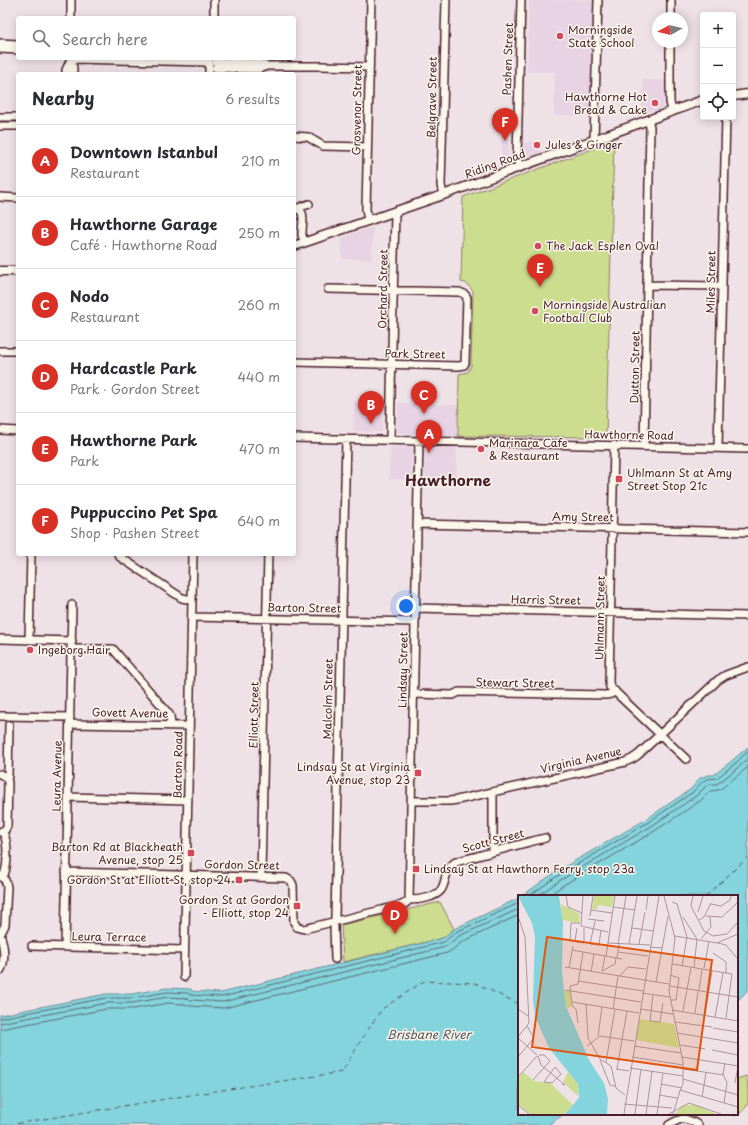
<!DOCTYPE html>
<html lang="en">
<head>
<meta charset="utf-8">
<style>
	:root { --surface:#fff; --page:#f7f7f7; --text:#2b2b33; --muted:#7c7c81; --line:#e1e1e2; --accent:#d93025 }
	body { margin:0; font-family:"Playpen Sans",sans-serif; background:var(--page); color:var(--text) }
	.controls { position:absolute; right:12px; top:12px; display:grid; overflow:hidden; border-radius:4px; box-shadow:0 2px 10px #0003 }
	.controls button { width:36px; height:36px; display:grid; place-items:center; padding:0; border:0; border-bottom:1px solid var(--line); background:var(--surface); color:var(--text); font:20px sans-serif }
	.compass { position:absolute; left:652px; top:12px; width:36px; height:36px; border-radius:50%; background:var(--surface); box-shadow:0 2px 10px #0003; rotate:262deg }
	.you { position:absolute; left:406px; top:606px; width:14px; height:14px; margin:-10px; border:3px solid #fff; border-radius:50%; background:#1a73e8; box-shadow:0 0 0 6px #1a73e833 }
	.badge { display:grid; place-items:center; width:26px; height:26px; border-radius:50%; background:var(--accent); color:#fff; font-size:13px; font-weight:700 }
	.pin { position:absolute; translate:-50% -33px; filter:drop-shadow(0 1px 2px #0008) }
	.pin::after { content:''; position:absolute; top:21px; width:14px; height:12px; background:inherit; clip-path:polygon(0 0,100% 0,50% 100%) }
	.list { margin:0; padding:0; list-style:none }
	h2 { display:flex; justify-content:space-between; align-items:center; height:52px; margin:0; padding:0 16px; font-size:17px }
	h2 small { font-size:13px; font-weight:400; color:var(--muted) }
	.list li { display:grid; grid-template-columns:26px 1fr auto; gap:12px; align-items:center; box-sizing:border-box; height:72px; padding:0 16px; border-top:1px solid var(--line) }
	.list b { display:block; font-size:15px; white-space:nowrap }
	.list p { margin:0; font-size:13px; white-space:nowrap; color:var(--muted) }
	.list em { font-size:13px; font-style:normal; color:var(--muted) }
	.icon { flex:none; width:22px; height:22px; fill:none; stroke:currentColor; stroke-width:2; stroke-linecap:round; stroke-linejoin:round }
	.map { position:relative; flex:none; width:748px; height:1125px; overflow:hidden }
	.search { position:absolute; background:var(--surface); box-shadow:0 2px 10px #0003; left:16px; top:16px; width:280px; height:44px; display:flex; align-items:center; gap:10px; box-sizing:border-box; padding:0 14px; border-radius:4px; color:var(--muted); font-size:15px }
	.panel { position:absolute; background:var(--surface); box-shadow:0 2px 10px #0003; left:16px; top:72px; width:280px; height:484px; border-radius:4px }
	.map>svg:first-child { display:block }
</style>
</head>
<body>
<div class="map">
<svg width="748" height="1125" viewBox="0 0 748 1125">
	<rect width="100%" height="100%" fill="#efe2e7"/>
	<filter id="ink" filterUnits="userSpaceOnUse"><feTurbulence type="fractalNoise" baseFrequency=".025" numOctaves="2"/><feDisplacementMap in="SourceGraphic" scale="8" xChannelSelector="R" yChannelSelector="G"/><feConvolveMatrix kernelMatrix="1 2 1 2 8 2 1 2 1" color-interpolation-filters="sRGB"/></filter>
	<g filter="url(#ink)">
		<path fill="#e7d3e3" d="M529 0H594L591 116 554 115 555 72H527Z
			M643 80 665 81 664 107 642 114Z
			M502 136H509V163L501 166Z
			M524 142H541V153L525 158 524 157Z
			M373 227 372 259H342V237Z
			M354 401 383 402 382 432 353 431Z
			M398 403 459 405 458 436 397 433Z
			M390 447 412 448 411 480 389 479Z
			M426 447 457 448 456 481 425 480Z"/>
		<path fill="#cddd90" stroke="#8c7e5e" d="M614 141 606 437 458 436 459 374 468 372 471 366 473 291 466 283 461 282 463 197Z
			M440 902 454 929 443 938 343 962 341 925Z
			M746 1076C748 1082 748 1096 748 1102 747 1108 740 1114 735 1116L732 1114H737V1079Z"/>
		<path fill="#83d4dd" stroke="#6c8c96" d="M748 747V990L737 1001V896H522L554 873 645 820 691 789 700 778 708 775H714L734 759Z
			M519 898V1114H564L548 1125H0V1015L106 994H132L166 988 191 989V991L221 993 443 938 454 929Z"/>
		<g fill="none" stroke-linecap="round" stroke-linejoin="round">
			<path stroke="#616772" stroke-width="1" d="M529 896 556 877 647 823 693 792 703 781 708 779 717 778 737 762 748 751
				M537 896 559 881 650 827 696 796 706 786 709 784H716L720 782 740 766 748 758
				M548 896 562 886 653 832 700 801 710 791 718 790 722 788 748 767
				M0 1018 106 998H133L167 992 187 993 191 995 222 997 444 942 456 932 519 903
				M0 1023 107 1003H132L168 997 185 998 191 1000 223 1002 445 947 459 936 519 909
				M0 1029 107 1009H133L168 1003 183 1004 191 1006 224 1008 447 953 452 950 462 942 519 915"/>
			<path stroke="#5b5560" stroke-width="1" stroke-dasharray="5 4" stroke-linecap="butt" d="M706 896 748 857
				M8 1125 196 1094 342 1072 358 1045 382 1009 424 981 475 983 519 1004"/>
			<defs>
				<path id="minor" d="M71 18V0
					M214 18V0
					M671 18V0
					M670 42V102L672 111
					M0 43 18 44
					M0 49 18 50
					M71 58 73 69V74
					M71 59 209 62
					M216 62 258 63 267 66
					M216 68 258 69 267 66H319L369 67
					M66 74V70L71 59
					M209 74V58
					M0 117H18
					M0 126H18
					M294 136 308 137 323 146 367 147
					M594 140 598 0
					M520 167 517 158 521 0
					M443 195 441 185 446 0
					M0 197 18 198
					M294 208C308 208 301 227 302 236 303 236 304 242 304 242
					M298 208 309 204
					M368 221 366 209 371 0
					M648 285 722 286
					M0 351H18
					M294 362 459 366 464 365 465 363 467 298C466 294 463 293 459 292L328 289
					M0 430 18 431
					M294 438 748 449
					M390 440 395 212
					M614 445 609 682 610 687 686 759
					M644 446 650 127 648 120
					M718 448 726 117
					M418 524 748 532
					M118 554 120 557 182 598 192 600
					M416 608 748 616
					M192 617 415 622
					M0 639 72 641
					M29 639 31 554
					M71 649H113L168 713 170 716 171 725
					M414 694 453 695 459 692 606 695 611 694 615 691
					M0 716 70 717
					M70 724 189 726
					M0 774 7 778 8 783 7 826 5 830 0 832
					M7 778 8 776 9 725
					M68 797 188 800
					M412 801H450L457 800 625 762 632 759 638 755 718 680 726 675 748 667
					M2 831C9 840 8 868 3 877
					M493 851V792
					M66 872 286 878 291 881 293 885 294 922 297 927 304 929 402 905 406 903 409 900C418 900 435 898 441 890 447 881 444 870 454 863 460 860 468 859 474 857 498 850 522 844 545 838
					M0 876C5 878 6 882 7 887L5 925 0 935C4 944 6 963 0 971
					M261 876 268 554
					M409 900 419 441
					M32 946 184 950
					M65 947 72 605
					M335 959 334 926 335 918 346 439
					M184 977 193 554
					M669 1125C682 1117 685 1117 698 1125"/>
				<path id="major" d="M733 96 748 94
					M294 246 443 195 703 100
					M0 271H18"/>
			</defs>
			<use href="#minor" stroke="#4a1f2b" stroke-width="10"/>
			<use href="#major" stroke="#4a1f2b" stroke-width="11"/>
			<use href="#minor" stroke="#fbf7ec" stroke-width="7"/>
			<use href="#major" stroke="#fbf7ec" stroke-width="8"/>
		</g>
	</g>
	<g fill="#d1495b" stroke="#fbf7ec" stroke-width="1.5">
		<circle cx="560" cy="36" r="4"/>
		<circle cx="655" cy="103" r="4"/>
		<circle cx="537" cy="145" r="4"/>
		<circle cx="538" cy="246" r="4"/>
		<circle cx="535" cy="311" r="4"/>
		<circle cx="481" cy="449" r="4"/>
		<rect x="615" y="475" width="8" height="8" rx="2"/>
		<circle cx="30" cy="650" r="4"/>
		<rect x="414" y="769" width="8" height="8" rx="2"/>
		<rect x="187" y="849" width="8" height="8" rx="2"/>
		<rect x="412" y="865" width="8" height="8" rx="2"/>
		<rect x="235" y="876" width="8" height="8" rx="2"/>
		<rect x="293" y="902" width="8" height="8" rx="2"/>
	</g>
	<g text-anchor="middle" stroke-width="3" stroke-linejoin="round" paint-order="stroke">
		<g font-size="11" fill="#4a1f2b" stroke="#fbf7ec" text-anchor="start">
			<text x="568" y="34">Morningside<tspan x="568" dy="13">State School</tspan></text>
			<text x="647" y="101" text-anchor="end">Hawthorne Hot<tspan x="647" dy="13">Bread &amp; Cake</tspan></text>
			<text x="545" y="149">Jules &amp; Ginger</text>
			<text x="546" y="250">The Jack Esplen Oval</text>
			<text x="543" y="309">Morningside Australian<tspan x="543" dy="13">Football Club</tspan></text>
			<text x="489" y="447">Marinara Cafe<tspan x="489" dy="13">&amp; Restaurant</tspan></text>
			<text x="627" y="477">Uhlmann St at Amy<tspan x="627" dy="13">Street Stop 21c</tspan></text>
			<text x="38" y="654">Ingeborg Hair</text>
			<text x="410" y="771" text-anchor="end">Lindsay St at Virginia<tspan x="410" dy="13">Avenue, stop 23</tspan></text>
			<text x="183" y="851" text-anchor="end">Barton Rd at Blackheath<tspan x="183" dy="13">Avenue, stop 25</tspan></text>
			<text x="424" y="873">Lindsay St at Hawthorn Ferry, stop 23a</text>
			<text x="231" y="884" text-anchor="end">Gordon St at Elliott St, stop 24</text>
			<text x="289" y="904" text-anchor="end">Gordon St at Gordon<tspan x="289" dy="13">- Elliott, stop 24</tspan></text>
		</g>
		<g font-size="11" fill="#4a1f2b" stroke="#fbf7ec">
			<text transform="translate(508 59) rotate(-88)" y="4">Pashen Street</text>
			<text transform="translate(432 97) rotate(-89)" y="4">Belgrave Street</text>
			<text transform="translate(357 110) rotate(-89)" y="4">Grosvenor Street</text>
			<text transform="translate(495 164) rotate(-20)" y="4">Riding Road</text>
			<text transform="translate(711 282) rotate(-89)" y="4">Miles Street</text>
			<text transform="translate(383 289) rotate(-89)" y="4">Orchard Street</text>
			<text transform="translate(415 354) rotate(1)" y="4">Park Street</text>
			<text transform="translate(635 367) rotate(-89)" y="4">Dutton Street</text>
			<text transform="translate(629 435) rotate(1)" y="4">Hawthorne Road</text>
			<text transform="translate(583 517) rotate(1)" y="4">Amy Street</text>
			<text transform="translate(546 600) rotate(1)" y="4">Harris Street</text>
			<text transform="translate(304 608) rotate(1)" y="4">Barton Street</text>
			<text transform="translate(600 618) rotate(-89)" y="4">Uhlmann Street</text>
			<text transform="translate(403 670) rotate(-89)" y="4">Lindsay Street</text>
			<text transform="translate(515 683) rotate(1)" y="4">Stewart Street</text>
			<text transform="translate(328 699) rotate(-89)" y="4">Malcolm Street</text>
			<text transform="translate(130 713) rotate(1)" y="4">Govett Avenue</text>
			<text transform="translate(254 715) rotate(-89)" y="4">Elliott Street</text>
			<text transform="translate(581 760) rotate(-13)" y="4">Virginia Avenue</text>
			<text transform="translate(178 765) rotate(-89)" y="4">Barton Road</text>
			<text transform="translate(57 776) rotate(-89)" y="4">Leura Avenue</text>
			<text transform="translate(493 841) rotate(-15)" y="4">Scott Street</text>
			<text transform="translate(242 865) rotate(1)" y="4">Gordon Street</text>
			<text transform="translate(109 937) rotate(1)" y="4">Leura Terrace</text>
		</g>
		<g font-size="12" font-style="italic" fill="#5b5560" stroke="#fbf7ec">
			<text x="429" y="1039">Brisbane River</text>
		</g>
		<g font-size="15" font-weight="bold" fill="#4a1f2b" stroke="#fbf7ec">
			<text x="448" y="486">Hawthorne</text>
		</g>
	</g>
	<g transform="translate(518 895)">
		<rect width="220" height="220" fill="#efe2e7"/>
		<path d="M76 1H96L94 12 80 10 79 14H74ZM43 9 62 19 61 28 44 25ZM46 96H52L53 112 49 113ZM121 124 156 129 161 153 118 145ZM5 177 16 186 32 188 55 210 46 219H12L0 209V184ZM50 177 60 189V201L45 187ZM165 210H178L198 219H157Z" fill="#cddd90"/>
		<path d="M0 1H41L45 28 44 77 48 111 71 165 86 188 90 204 89 219H47L61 203 60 189 31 153 17 121 15 105 17 42 14 28Z" fill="#83d4dd"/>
		<path fill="none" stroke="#83d4dd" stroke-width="2" d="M24 1 29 44 30 94 42 107 36 122 45 147 72 186 74 206 69 219"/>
		<path fill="none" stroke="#ad949c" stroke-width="1" d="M48 1 50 12 64 18M65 1 63 31 90 37M146 1 157 43 151 96 165 167V189L161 198M175 1 173 11 186 36 195 41 209 39 220 27M154 7 159 9 169 42 164 71M193 9 203 11 212 5 213 1M95 12 117 15M73 15 94 18M128 15 130 1M180 17 185 1M0 21 7 42 11 128 0 142M72 21 75 1M188 21 204 22 220 7M165 22 179 44M70 24 86 26M181 25 186 22 193 8M77 26 72 49 81 50 83 35M62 28H53L52 46 66 48V33M114 33 135 36M157 41 199 48 220 39M183 44 193 32 192 22M57 46 59 33M90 48 132 50M200 48 208 50 219 63M100 49 108 1M111 49 119 1M121 49 127 17M132 52 144 53M54 55 104 64M100 57 130 61M195 58 208 67V78M88 61 97 1M99 63 101 49M154 69 214 79 208 123M47 72 151 89M176 72 179 44M51 73 55 51M186 73 191 46M84 76 97 69 98 63M84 76 87 61M73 77 76 59M152 80 161 83 158 105H153M102 81 110 72 128 74M60 86 125 96M138 87 150 21M152 91 220 102M47 95 123 107M181 95 184 75M124 98 152 102M135 99 132 126 142 127 145 108M54 107 121 118M68 109 70 143 82 164 93 171 98 193 107 200M0 114 10 121M95 114 100 81M122 114 155 119M154 115 220 126M165 116 173 73M177 118 180 96M187 120 194 76M197 122 205 78M157 127 194 132M60 128 58 114 54 111 52 91 60 89 65 57M195 133 220 137M159 138 220 148M80 141 84 112M0 143 19 160M162 150 187 154M69 151 82 141 116 146M116 151 163 158M194 155 220 160M20 161 23 170 47 190 44 189M0 162 16 143 9 131M114 162 165 170M164 162 220 171 217 188M82 165 92 190 97 191M88 167 97 114M37 172 43 179 34 188 26 187ZM112 173 165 181M98 174 111 176M99 174 109 116M165 174 206 180M0 182 19 161M165 184 220 200M15 185 32 166 26 160H21M143 189 164 193M162 195 220 212M141 200 159 203M184 202 188 178M206 208 209 188 205 179 207 168M106 209 154 213M0 210 11 219M106 219 141 1M117 219 123 174M128 219 134 176M139 219 145 178M151 219 171 208 203 219M155 219 162 196"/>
		<path fill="#e0560e" fill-opacity="0.15" stroke="#e0560e" stroke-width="2" d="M29 42 194 65 179 175 14 152Z"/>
		<rect width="220" height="220" fill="none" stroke="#4a1f2b" stroke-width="2"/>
	</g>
</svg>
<div class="controls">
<button>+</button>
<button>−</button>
<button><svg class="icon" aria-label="locate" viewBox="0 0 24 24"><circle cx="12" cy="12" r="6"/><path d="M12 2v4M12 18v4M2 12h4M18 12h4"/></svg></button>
</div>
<svg class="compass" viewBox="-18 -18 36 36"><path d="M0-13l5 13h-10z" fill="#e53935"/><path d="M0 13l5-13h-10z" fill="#7c7c81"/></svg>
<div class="you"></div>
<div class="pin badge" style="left:429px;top:453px">A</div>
<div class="pin badge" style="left:371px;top:424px">B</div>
<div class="pin badge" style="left:424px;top:414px">C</div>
<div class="pin badge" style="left:395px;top:934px">D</div>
<div class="pin badge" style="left:540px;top:287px">E</div>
<div class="pin badge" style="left:505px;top:141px">F</div>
<div class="search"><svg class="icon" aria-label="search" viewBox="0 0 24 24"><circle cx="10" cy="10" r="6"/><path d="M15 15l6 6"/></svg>Search here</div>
<section class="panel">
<h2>Nearby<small>6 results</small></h2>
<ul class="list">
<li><span class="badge">A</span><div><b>Downtown Istanbul</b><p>Restaurant</p></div><em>210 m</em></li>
<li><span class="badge">B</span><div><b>Hawthorne Garage</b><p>Café · Hawthorne Road</p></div><em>250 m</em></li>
<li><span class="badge">C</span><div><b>Nodo</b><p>Restaurant</p></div><em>260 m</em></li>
<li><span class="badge">D</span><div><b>Hardcastle Park</b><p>Park · Gordon Street</p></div><em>440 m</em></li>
<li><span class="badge">E</span><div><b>Hawthorne Park</b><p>Park</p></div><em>470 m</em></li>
<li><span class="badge">F</span><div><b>Puppuccino Pet Spa</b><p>Shop · Pashen Street</p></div><em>640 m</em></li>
</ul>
</section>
</div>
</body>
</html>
